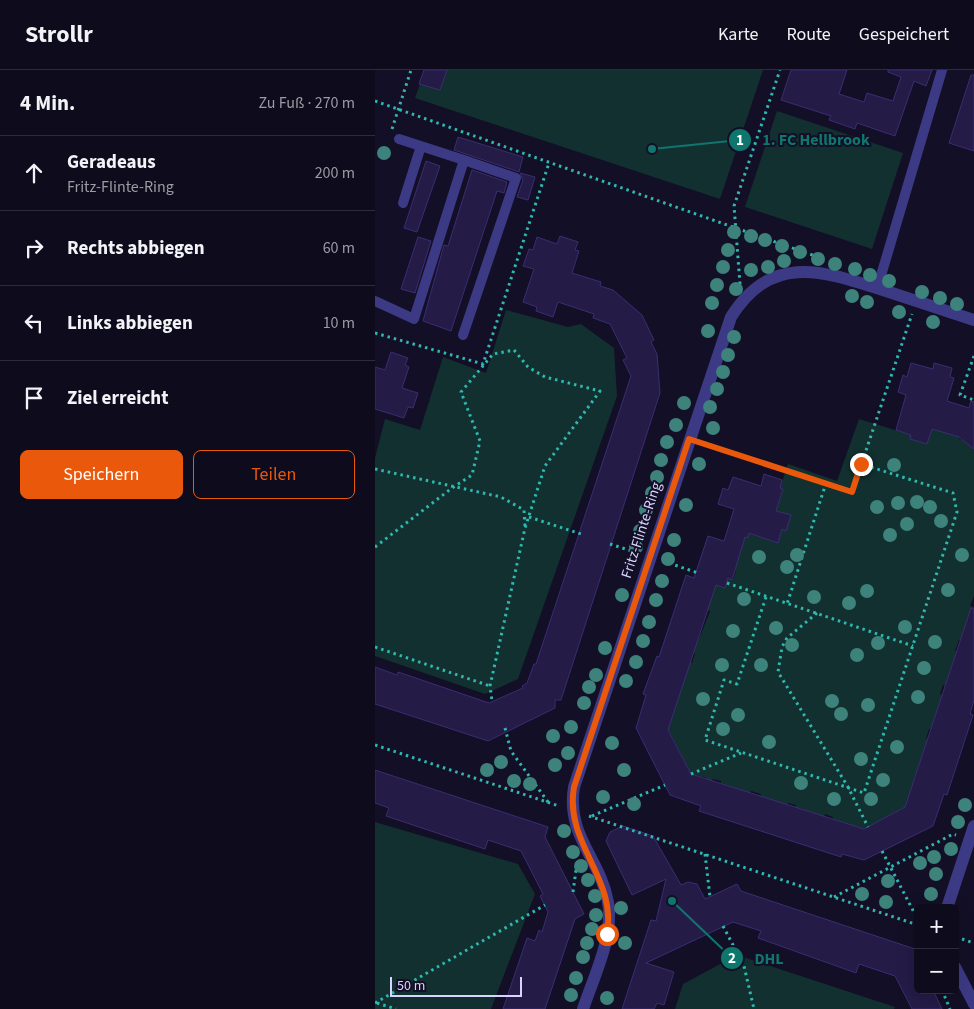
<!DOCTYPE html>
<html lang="de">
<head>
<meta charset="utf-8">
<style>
	:root { --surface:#0e0b1c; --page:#1c1929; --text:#f1f3f6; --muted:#9b9ba3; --line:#2e2b3b; --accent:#ea580c }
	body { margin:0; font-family:"Source Sans 3",sans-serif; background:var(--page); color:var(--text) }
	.controls { position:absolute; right:15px; bottom:15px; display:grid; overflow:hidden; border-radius:8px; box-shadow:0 5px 20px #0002 }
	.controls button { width:45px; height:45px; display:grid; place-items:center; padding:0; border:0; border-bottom:1px solid var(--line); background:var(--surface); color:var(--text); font:25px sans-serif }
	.scale { position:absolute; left:15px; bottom:12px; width:132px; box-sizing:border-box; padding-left:5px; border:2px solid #d9d4ff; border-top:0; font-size:14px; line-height:18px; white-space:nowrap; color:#d9d4ff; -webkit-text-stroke:4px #130f26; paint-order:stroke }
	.stop { position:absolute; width:15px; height:15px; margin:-11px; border:4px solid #ea580c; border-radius:50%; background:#fff }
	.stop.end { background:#ea580c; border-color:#fff; box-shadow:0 1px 5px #0008 }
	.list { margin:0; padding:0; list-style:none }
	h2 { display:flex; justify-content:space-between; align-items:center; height:65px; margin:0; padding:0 20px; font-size:21px }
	h2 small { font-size:16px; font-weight:400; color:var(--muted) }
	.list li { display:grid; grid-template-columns:32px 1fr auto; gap:15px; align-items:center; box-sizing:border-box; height:75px; padding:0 20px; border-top:1px solid var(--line) }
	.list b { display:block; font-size:19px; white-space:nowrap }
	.list p { margin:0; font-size:16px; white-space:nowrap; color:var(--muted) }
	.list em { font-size:16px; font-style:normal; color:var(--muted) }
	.actions { display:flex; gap:10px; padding:15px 20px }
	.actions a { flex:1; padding:11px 0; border:1px solid var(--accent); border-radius:8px; text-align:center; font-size:18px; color:var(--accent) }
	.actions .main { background:var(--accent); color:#fff }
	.icon { flex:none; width:28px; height:28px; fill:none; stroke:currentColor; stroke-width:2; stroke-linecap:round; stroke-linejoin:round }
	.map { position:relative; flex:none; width:599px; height:939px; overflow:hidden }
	header { display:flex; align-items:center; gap:30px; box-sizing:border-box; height:70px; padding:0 25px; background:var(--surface); border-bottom:1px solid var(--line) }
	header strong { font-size:24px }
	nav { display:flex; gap:28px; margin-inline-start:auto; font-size:18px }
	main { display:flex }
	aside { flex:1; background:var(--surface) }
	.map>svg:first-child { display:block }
</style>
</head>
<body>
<header>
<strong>Strollr</strong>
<nav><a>Karte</a><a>Route</a><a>Gespeichert</a></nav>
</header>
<main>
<aside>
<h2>4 Min.<small>Zu Fuß · 270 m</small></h2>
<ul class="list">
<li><svg class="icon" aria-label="ahead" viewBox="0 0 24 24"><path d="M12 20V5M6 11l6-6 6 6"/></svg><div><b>Geradeaus</b><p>Fritz-Flinte-Ring</p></div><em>200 m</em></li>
<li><svg class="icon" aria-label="right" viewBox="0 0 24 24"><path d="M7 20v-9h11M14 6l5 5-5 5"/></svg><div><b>Rechts abbiegen</b></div><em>60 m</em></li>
<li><svg class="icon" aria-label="left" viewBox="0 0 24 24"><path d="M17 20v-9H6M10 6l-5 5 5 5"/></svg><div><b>Links abbiegen</b></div><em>10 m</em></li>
<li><svg class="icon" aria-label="arrive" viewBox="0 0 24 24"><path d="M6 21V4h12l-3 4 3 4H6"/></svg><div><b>Ziel erreicht</b></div></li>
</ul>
<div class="actions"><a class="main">Speichern</a><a>Teilen</a></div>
</aside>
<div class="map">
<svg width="599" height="939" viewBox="0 0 599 939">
	<rect width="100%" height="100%" fill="#130f26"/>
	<path fill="#12302f" d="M50 0H388L345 129 40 28Z
		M402 41 528 83 497 179 370 137Z
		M131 240 193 257 206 254 239 278 242 326 143 609 110 624 0 586V388L10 349 45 360 68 287 111 303Z
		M484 349 536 365 552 374 557 359 575 364 586 363 584 369 593 372 599 379V526L595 536 599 537 596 546H593L588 571 584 570 580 581 584 582 574 616 568 615 565 624 570 626 559 661 554 659 551 669 556 670 546 704 541 703 538 711 542 713 534 735 518 743 519 746 488 759 457 751 458 747 450 744 449 747 420 738 421 735 413 733 412 736 385 727 386 724 376 721 375 724 346 713V711L338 709 336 712 331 711 332 708 316 704 292 657 301 637 312 591 317 593 320 583 315 582 320 567 324 569 335 541 329 539 341 515 350 518 353 508 358 510 361 500 356 497 365 485 367 466 373 467 377 454 403 473 407 459 410 460 415 445 401 441 408 420 405 418 413 394 462 411Z
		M0 752 143 794 160 824 116 939H0Z
		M362 885 520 937 519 939H300L308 914Z"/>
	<path fill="#241b47" stroke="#3b2d73" d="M49 0H72L65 20 44 14Z
		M416 0H472L464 24 489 32 492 23 518 31 526 7 513 2V0H557L551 16 539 11 520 66 482 53 480 59 454 50 456 46 406 30Z
		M596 5H599V81L574 73Z
		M83 67 148 87 144 102 79 80Z
		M51 91 65 96 42 162 29 158Z
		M97 100 132 112 129 123 122 121 76 261 48 251 69 175 73 176Z
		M145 103 160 107 153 130 142 127 148 110Z
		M185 166 203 172 200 180 204 181 197 203 226 212 225 216 238 220 267 245 279 270 276 272 282 284 285 323 186 630H180V638L113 671 0 634V597L22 605 23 602 29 604 114 633 148 618 147 616 152 613 159 594H161L256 306 248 290 252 288 235 254 218 248 219 244 183 232 178 247 161 241 162 237 148 232 159 199 148 196 154 179 158 180 162 167 182 174Z
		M43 167 56 171 40 223 26 219Z
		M16 282 33 288 30 295 34 297 27 318 43 323 38 338 33 337 29 348 0 339V297L10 300Z
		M536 293 558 299 559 293 577 298 575 307 579 308 572 331 594 338 596 331 599 332V379L584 367 557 359 552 374 535 369 536 365 521 360 531 325 523 322 528 305 532 307Z
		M389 404 407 410 405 418 408 419 401 441 416 445 411 461 407 459 403 473 374 463 373 468 370 467 357 510 353 508 350 518 341 515 293 660 316 704 489 759 530 737 596 538 599 539V630L595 644 598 645 572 725 569 724 558 756 489 790 467 784 466 787 324 741 326 736 295 725 261 658 271 625 268 624 282 586 284 587 311 505 319 508 333 466 349 471 359 439 343 434 348 418 353 420 358 407 386 416Z
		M0 700 173 757 170 767 209 844 200 849 170 939H128L152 868 160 871 164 860 167 862 173 842 165 826 168 824 146 781 113 770 110 779 11 746 14 738 0 733Z
		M248 756 278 766 306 815 313 812 322 814 330 829 362 814 366 821 543 880 541 893 543 897V920H558L567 939H537L520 906 484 894 481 903 383 868 386 861 358 852 271 893 299 902 289 935 282 933 279 939H247L276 850 281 851 291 809 257 825 231 771 235 762Z"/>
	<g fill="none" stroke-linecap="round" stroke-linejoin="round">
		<path stroke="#2fb8b0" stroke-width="3" stroke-dasharray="2.5 4" stroke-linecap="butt" d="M0 31 443 187
			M17 59 36 0
			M365 214 359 136 405 0
			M0 263 108 294 174 93
			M599 286 585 325 599 330
			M327 373 451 413 412 534
			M0 399 126 427 149 440 150 456
			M451 413 477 422 537 244
			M154 447 206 464
			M235 474 263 483
			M0 477 77 418 97 405 105 371 86 322 118 284 139 280 153 297 170 307 225 321 170 396 150 458 115 616 117 631
			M288 491 323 503
			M352 513 538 576
			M391 527 362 614 349 610 330 670 489 723 582 442 578 423 486 394
			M442 543 412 568 407 577 403 602 473 717 493 757
			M0 577 115 616
			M130 658 136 681 173 732
			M0 675 184 736
			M316 704 366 683
			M214 746 543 855
			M217 746 290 715
			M507 781 543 850
			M330 784 335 827
			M198 822 202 793
			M459 827 578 764 581 765
			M348 856 369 896 379 939
			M587 869 599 873
			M567 920 575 939
			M0 933 170 835
			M2 933 21 939"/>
		<path stroke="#3d3a85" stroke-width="10" d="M28 133 46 76
			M502 219 567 0
			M0 231 39 249 89 90 24 69
			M88 265 141 108 89 90"/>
		<path stroke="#3d3a85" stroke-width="12" d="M572 838 599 756
			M580 897 599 934
			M208 939C219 906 239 867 233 832 225 788 191 766 199 717L356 247C397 182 448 201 508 220 539 230 569 240 599 250"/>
	</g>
	<g fill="#3d827b">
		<circle cx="9" cy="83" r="7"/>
		<circle cx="359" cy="162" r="7"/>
		<circle cx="376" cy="166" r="7"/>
		<circle cx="390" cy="170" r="7"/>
		<circle cx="407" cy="176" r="7"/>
		<circle cx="353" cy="180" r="7"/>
		<circle cx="425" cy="182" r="7"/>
		<circle cx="443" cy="189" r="7"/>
		<circle cx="409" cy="191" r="7"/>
		<circle cx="460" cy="194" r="7"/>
		<circle cx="348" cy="197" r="7"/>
		<circle cx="393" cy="197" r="7"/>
		<circle cx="480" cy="199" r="7"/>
		<circle cx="376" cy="200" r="7"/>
		<circle cx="495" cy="205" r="7"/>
		<circle cx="514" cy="211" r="7"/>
		<circle cx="342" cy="215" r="7"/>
		<circle cx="361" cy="219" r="7"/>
		<circle cx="547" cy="222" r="7"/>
		<circle cx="477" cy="226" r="7"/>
		<circle cx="565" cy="228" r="7"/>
		<circle cx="492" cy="232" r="7"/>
		<circle cx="337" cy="233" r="7"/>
		<circle cx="582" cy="234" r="7"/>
		<circle cx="524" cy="242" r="7"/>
		<circle cx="558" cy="252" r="7"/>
		<circle cx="333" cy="261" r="7"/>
		<circle cx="359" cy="267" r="7"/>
		<circle cx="353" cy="285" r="7"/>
		<circle cx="348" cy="302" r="7"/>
		<circle cx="342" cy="319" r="7"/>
		<circle cx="309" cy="333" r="7"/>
		<circle cx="335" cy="337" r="7"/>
		<circle cx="301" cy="355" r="7"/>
		<circle cx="338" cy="358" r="7"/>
		<circle cx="292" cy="372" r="7"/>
		<circle cx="286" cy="390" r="7"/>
		<circle cx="324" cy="394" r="7"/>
		<circle cx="519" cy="395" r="7"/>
		<circle cx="282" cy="407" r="7"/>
		<circle cx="277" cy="423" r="7"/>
		<circle cx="542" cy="432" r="7"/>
		<circle cx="523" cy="433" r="7"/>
		<circle cx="311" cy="435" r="7"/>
		<circle cx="502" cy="437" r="7"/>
		<circle cx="555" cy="437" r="7"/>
		<circle cx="271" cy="440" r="7"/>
		<circle cx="566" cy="451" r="7"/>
		<circle cx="532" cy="454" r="7"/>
		<circle cx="265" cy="461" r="7"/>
		<circle cx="515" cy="465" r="7"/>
		<circle cx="299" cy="470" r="7"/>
		<circle cx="261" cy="477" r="7"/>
		<circle cx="422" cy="485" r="7"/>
		<circle cx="587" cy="485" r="7"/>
		<circle cx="384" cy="487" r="7"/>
		<circle cx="293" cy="489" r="7"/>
		<circle cx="412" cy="497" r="7"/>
		<circle cx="287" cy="511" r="7"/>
		<circle cx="573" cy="520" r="7"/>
		<circle cx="492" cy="521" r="7"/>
		<circle cx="247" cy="525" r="7"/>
		<circle cx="439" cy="527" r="7"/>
		<circle cx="369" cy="529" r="7"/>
		<circle cx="281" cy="530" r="7"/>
		<circle cx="474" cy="533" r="7"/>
		<circle cx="274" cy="552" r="7"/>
		<circle cx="530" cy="557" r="7"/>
		<circle cx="401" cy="558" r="7"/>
		<circle cx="358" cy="561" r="7"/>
		<circle cx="268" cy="571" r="7"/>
		<circle cx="560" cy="572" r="7"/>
		<circle cx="503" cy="573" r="7"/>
		<circle cx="417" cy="575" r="7"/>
		<circle cx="230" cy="578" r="7"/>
		<circle cx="482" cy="585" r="7"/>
		<circle cx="261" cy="592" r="7"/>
		<circle cx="347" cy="595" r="7"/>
		<circle cx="386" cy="595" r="7"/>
		<circle cx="549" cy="598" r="7"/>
		<circle cx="221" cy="605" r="7"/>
		<circle cx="251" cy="611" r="7"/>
		<circle cx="214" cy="617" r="7"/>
		<circle cx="543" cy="627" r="7"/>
		<circle cx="328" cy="629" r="7"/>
		<circle cx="457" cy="631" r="7"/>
		<circle cx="209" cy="633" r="7"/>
		<circle cx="493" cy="635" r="7"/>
		<circle cx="466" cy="644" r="7"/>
		<circle cx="363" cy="645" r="7"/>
		<circle cx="196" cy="657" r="7"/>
		<circle cx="348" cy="659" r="7"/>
		<circle cx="178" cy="666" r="7"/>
		<circle cx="394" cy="672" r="7"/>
		<circle cx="237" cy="673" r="7"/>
		<circle cx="522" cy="677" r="7"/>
		<circle cx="193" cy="683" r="7"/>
		<circle cx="486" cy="689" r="7"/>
		<circle cx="126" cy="692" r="7"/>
		<circle cx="180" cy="695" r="7"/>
		<circle cx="112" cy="700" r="7"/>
		<circle cx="249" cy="700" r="7"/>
		<circle cx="508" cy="710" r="7"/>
		<circle cx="139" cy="711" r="7"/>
		<circle cx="426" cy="713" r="7"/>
		<circle cx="155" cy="714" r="7"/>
		<circle cx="228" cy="727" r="7"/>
		<circle cx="459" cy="729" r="7"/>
		<circle cx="496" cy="729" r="7"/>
		<circle cx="259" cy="734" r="7"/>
		<circle cx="590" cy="735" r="7"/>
		<circle cx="583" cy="752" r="7"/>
		<circle cx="189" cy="761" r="7"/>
		<circle cx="576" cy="779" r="7"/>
		<circle cx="198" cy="782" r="7"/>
		<circle cx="559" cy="787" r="7"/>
		<circle cx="545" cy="793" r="7"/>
		<circle cx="206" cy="796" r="7"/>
		<circle cx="561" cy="804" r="7"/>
		<circle cx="213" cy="810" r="7"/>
		<circle cx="513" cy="811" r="7"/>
		<circle cx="487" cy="824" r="7"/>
		<circle cx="556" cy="824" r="7"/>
		<circle cx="220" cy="826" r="7"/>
		<circle cx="511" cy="832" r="7"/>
		<circle cx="246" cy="838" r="7"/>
		<circle cx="221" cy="845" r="7"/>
		<circle cx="217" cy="859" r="7"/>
		<circle cx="212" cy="873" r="7"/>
		<circle cx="250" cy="873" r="7"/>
		<circle cx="208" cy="887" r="7"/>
		<circle cx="201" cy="908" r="7"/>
		<circle cx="196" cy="925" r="7"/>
		<circle cx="232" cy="928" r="7"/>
	</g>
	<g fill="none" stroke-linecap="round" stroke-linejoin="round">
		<path stroke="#ea580c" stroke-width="6" d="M232 864C242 807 189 774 199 717L314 369 477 422 486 394"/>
	</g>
	<g text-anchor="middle" stroke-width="4" stroke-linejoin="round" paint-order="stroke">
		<g font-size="15" fill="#d9d4ff" stroke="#130f26">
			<text transform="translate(266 460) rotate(-72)" y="5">Fritz-Flinte-Ring</text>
		</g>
	</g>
	<path fill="none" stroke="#0f766e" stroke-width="2" d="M277 79L365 70M297 831L357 888"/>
	<g fill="#0f766e" stroke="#130f26" stroke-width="2">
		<circle cx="277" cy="79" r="5"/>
		<circle cx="297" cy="831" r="5"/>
		<circle cx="365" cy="70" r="12"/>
		<circle cx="357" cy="888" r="12"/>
	</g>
	<g font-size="15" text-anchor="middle" font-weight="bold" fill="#fff">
		<text x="365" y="75">1</text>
		<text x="357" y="893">2</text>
	</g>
	<g font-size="16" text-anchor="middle" font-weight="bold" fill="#0f766e" stroke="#130f26" stroke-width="4" stroke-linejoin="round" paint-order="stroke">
		<text x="441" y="75">1. FC Hellbrook</text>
		<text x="394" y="894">DHL</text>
	</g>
</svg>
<div class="controls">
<button>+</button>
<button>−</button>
</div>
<div class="scale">50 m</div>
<div class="stop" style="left:232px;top:864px"></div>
<div class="stop end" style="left:486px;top:394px"></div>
</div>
</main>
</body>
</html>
